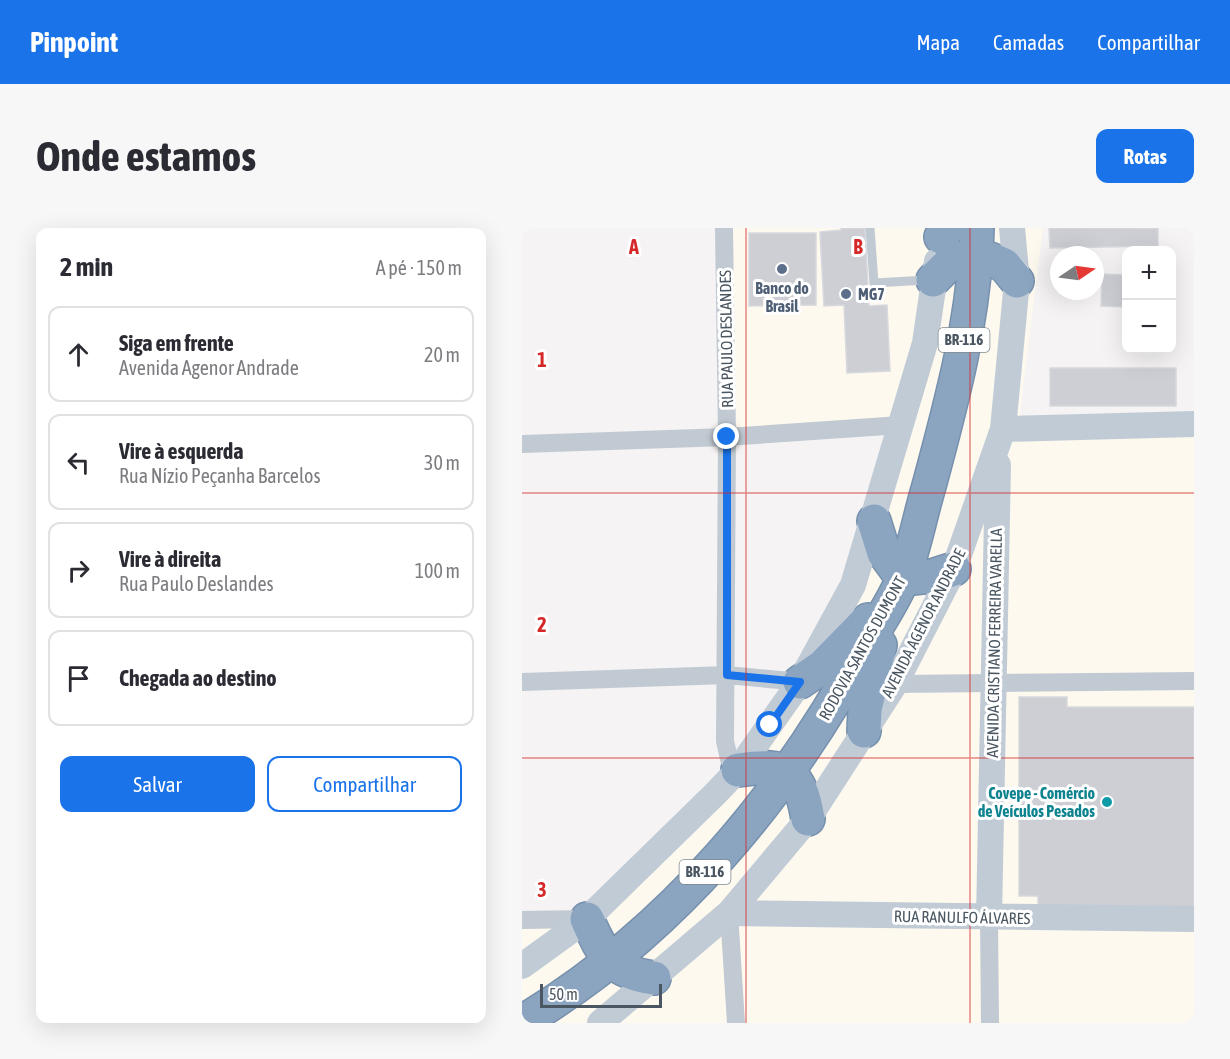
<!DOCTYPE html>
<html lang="pt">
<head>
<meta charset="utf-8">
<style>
	:root { --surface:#fff; --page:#f7f7f7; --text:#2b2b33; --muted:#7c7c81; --line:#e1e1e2; --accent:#1a73e8 }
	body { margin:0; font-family:"Asap Condensed",sans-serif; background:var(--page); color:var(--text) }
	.controls { position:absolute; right:18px; top:18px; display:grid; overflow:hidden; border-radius:12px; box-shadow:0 6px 24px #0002 }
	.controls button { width:54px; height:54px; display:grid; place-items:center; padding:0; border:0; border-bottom:2px solid var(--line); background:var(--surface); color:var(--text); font:30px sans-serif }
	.compass { position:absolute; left:528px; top:18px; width:54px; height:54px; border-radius:50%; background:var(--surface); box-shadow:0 6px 24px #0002; rotate:77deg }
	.scale { position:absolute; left:18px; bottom:15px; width:122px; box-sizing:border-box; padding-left:6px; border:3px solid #4a5661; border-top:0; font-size:16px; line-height:21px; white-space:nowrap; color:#4a5661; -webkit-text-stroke:4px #fff; paint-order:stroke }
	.stop { position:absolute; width:18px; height:18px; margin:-14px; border:4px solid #1a73e8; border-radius:50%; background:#fff }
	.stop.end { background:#1a73e8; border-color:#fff; box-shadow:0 2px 6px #0008 }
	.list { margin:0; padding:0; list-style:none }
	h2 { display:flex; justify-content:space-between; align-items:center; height:78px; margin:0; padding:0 24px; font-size:26px }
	h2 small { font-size:20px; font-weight:400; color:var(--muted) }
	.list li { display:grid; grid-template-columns:39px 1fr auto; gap:18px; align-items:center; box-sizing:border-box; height:96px; margin:0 12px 12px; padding:0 12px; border:2px solid var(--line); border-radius:12px }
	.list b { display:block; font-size:22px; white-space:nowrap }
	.list p { margin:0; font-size:20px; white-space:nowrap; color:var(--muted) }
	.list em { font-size:20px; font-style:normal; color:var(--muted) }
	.actions { display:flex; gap:12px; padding:18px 24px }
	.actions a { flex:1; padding:14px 0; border:2px solid var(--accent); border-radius:12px; text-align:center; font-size:21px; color:var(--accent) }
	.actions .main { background:var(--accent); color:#fff }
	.icon { flex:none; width:33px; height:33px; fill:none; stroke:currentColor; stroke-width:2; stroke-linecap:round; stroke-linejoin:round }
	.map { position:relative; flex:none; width:672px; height:795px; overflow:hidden; border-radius:12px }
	header { display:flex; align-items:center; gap:36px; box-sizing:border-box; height:84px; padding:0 30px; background:var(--accent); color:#fff }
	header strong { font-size:28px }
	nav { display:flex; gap:33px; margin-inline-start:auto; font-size:21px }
	.intro { display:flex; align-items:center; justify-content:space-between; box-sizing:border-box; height:144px; padding:0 36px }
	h1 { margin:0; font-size:42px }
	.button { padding:15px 27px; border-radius:12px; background:var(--accent); color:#fff; font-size:21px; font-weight:700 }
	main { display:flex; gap:36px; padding:0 36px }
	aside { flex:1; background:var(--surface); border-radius:12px; box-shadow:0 6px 24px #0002 }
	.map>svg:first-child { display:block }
</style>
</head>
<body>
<header>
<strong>Pinpoint</strong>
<nav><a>Mapa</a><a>Camadas</a><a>Compartilhar</a></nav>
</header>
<div class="intro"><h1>Onde estamos</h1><a class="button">Rotas</a></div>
<main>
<aside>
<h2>2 min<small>A pé · 150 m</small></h2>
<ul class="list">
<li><svg class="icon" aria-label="ahead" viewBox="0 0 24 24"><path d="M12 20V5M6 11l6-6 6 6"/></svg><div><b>Siga em frente</b><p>Avenida Agenor Andrade</p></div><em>20 m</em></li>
<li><svg class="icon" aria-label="left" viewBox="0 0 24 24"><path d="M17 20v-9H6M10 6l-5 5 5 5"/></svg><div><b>Vire à esquerda</b><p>Rua Nízio Peçanha Barcelos</p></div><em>30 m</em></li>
<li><svg class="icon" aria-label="right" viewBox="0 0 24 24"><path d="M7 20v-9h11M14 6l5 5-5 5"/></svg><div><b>Vire à direita</b><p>Rua Paulo Deslandes</p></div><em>100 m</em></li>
<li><svg class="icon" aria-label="arrive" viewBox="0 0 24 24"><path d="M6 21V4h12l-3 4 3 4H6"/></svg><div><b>Chegada ao destino</b></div></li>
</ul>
<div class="actions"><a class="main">Salvar</a><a>Compartilhar</a></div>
</aside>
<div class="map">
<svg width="672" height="795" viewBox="0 0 672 795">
	<rect width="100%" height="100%" fill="#f5f3f3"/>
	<path fill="#fdf9ef" d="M202 0H521L496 201 672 197V795H0V692L65 691 215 542 303 407 379 197 205 209Z"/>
	<path fill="#cdcfd5" stroke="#d7d9de" stroke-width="1.5" d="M319 0H343L347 78 365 77 368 143 325 145 322 77 302 78 298 4 319 2Z
		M527 0H636V18L528 20Z
		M227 5H294V77L227 78Z
		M580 46 604 47V79L579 78Z
		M528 140H654V178H528Z
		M497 469H545V479H672V682L516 681V668H497Z"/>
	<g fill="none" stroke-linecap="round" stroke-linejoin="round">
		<defs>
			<path id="highway" d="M419 9 426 0
				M411 52 427 36 454 25 482 37 495 53
				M352 293 362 325 381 351
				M381 351 410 348 432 341
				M278 454 300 439 346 392
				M342 503 343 481 358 417
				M216 542C264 535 278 542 286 591
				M65 691C82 729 90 744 132 750
				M0 794C148 706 264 567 344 417 356 395 372 373 381 350 392 321 398 288 407 258 430 173 453 88 455 0"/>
		</defs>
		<use href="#highway" stroke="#7690ad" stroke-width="36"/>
		<path stroke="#c1cad2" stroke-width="9" d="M348 0 352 55 405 52"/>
		<path stroke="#c1cad2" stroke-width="18" d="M202 0 205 209 203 513 207 531 216 542
			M0 216 205 209 379 197
			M0 454 205 447 278 454
			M373 456 672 453
			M207 685 214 795
			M467 690 468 795
			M0 692 65 691"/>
		<path stroke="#c1cbd6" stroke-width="26" d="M481 201 672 196
			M207 685 672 691
			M467 690 476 237
			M0 738 65 691 193 566 216 542 278 454 331 357 403 115 415 33
			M78 795 207 685 286 591 373 456 432 341 481 201 495 53 490 0"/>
		<use href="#highway" stroke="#8ba5c1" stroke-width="33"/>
	</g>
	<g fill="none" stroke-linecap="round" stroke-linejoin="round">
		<path stroke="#1a73e8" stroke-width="8" d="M205 209V447L278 454 248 497"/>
	</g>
	<path fill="none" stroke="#d62828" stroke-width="1.5" stroke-opacity="0.55" d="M224 0V795M448 0V795M0 265H672M0 530H672"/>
	<g fill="#5c6f8a" stroke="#fff" stroke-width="2">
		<circle cx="260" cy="41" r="6"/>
		<circle cx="324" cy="66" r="6"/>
	</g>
	<circle fill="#0f9aa8" stroke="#fff" stroke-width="2" cx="585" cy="574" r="6"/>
	<g text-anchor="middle" stroke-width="6" stroke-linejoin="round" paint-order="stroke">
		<g fill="#fff" stroke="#808990" stroke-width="1.5">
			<rect x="416.5" y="100" width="51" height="24" rx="4.5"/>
			<rect x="157.5" y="632" width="51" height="24" rx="4.5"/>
		</g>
		<g font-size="15" font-weight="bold" fill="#4a5661">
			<text x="442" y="117">BR-116</text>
			<text x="183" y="649">BR-116</text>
		</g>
		<g font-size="16" font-weight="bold" fill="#4e5e75" stroke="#fff">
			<text x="260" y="66">Banco do<tspan x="260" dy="18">Brasil</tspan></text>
			<text x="336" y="72" text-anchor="start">MG7</text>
		</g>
		<g font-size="16" fill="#4a5661" stroke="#fff">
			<text transform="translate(204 111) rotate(-91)" y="6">RUA PAULO DESLANDES</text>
			<text transform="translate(401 395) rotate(-63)" y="6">AVENIDA AGENOR ANDRADE</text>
			<text transform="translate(472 415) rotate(-89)" y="6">AVENIDA CRISTIANO FERREIRA VARELLA</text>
			<text transform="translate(340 420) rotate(-61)" y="6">RODOVIA SANTOS DUMONT</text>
			<text transform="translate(440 689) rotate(1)" y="6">RUA RANULFO ÁLVARES</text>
		</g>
		<g font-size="16" font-weight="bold" fill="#0d838f" stroke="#fff" text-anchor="end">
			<text x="573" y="571">Covepe - Comércio<tspan x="573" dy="18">de Veículos Pesados</tspan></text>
		</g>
	</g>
	<g font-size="20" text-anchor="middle" font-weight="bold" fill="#d62828" stroke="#fff" stroke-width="6" stroke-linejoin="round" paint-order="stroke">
		<text x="112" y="26">A</text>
		<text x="336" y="26">B</text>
		<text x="20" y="139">1</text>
		<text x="20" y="404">2</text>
		<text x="20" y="669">3</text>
	</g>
</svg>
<div class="controls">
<button>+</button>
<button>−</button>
</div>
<svg class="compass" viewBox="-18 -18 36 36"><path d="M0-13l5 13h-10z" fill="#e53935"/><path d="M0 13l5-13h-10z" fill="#7c7c81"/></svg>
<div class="scale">50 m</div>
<div class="stop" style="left:248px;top:497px"></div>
<div class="stop end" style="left:205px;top:209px"></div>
</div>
</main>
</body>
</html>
